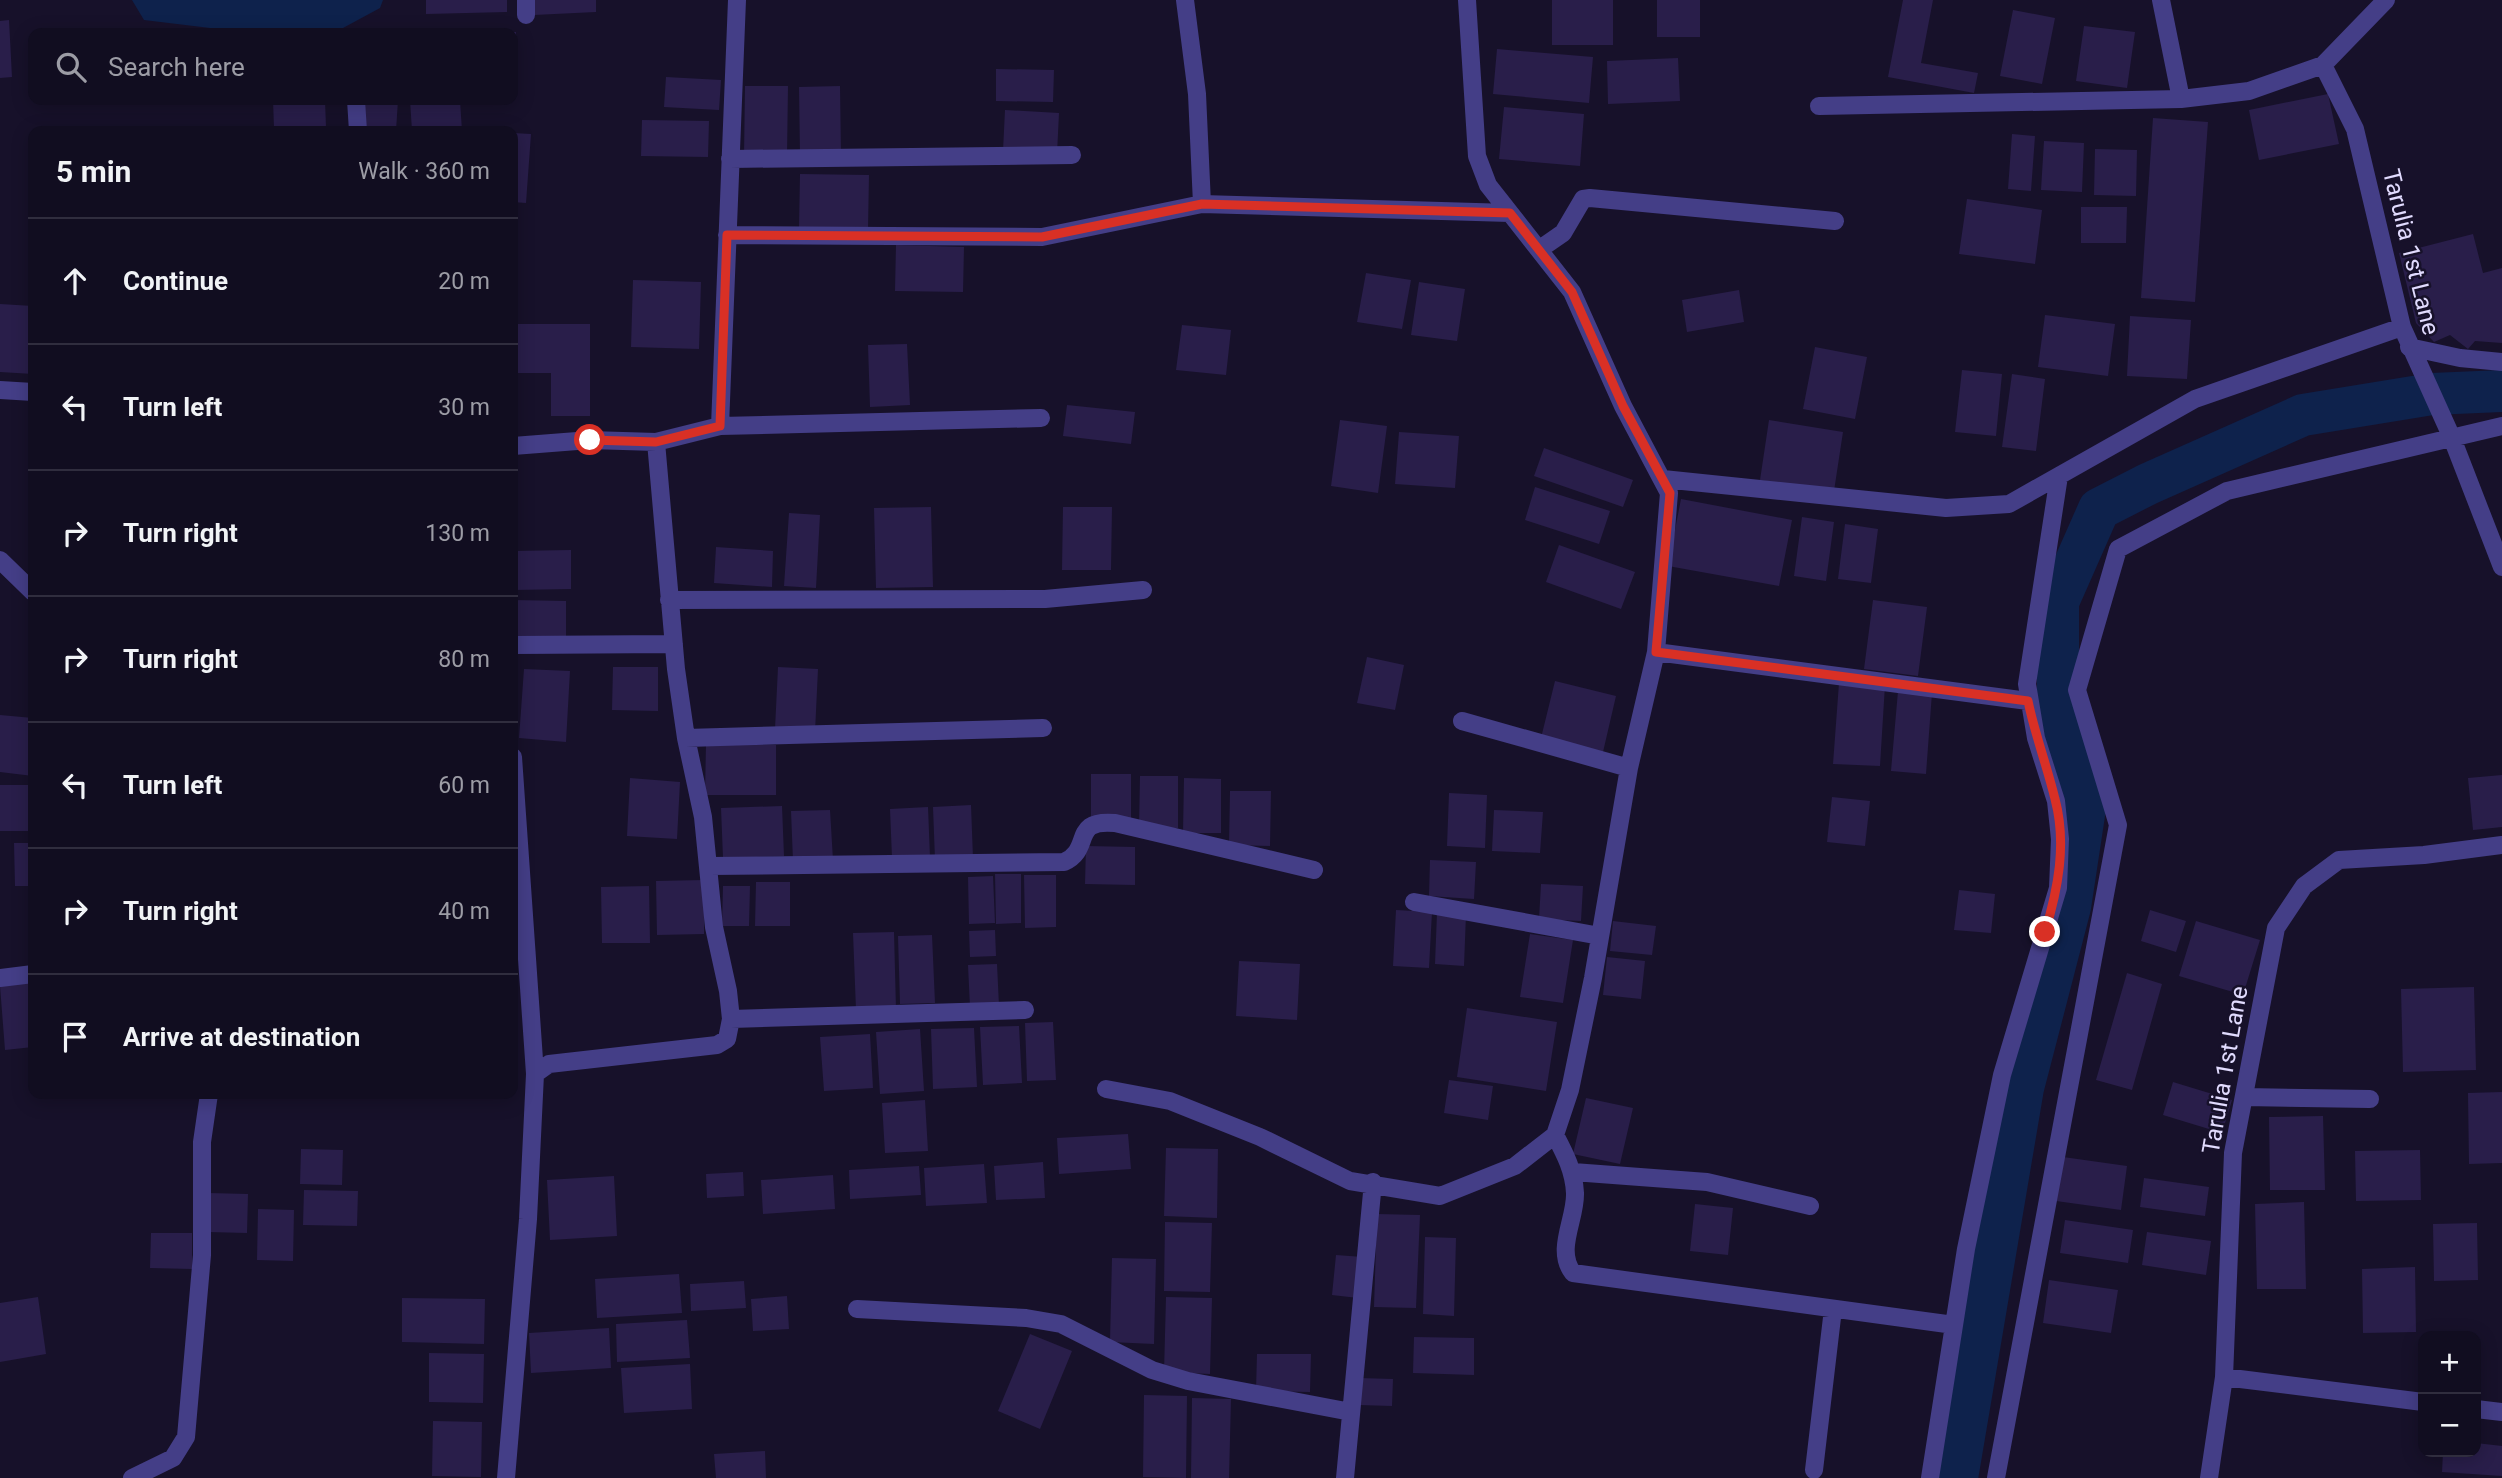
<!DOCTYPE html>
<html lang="en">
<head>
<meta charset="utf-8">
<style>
	:root { --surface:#110d20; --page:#1a1629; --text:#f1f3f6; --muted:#9c9ca5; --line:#302d3e }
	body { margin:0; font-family:Roboto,sans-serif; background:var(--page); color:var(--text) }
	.controls { position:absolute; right:21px; bottom:21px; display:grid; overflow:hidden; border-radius:14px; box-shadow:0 4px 18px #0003 }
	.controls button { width:63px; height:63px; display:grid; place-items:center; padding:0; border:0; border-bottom:2px solid var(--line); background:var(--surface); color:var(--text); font:35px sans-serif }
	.stop { position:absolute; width:21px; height:21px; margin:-16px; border:5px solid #d93025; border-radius:50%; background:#fff }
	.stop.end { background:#d93025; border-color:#fff; box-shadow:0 2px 7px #0008 }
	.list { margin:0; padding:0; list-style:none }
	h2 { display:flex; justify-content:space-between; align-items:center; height:91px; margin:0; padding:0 28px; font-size:30px }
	h2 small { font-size:23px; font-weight:400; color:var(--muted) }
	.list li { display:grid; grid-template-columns:46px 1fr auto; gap:21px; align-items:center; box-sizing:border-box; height:126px; padding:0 28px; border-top:2px solid var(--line) }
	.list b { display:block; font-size:26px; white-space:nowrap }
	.list em { font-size:23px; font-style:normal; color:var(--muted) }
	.icon { flex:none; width:38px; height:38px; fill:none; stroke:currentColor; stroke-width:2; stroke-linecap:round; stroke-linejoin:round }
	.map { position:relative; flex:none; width:2502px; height:1478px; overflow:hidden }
	.search { position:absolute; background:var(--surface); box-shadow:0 4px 18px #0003; left:28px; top:28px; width:490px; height:77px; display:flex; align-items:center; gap:18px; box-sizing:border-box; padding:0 24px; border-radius:14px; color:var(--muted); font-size:26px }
	.panel { position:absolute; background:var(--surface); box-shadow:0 4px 18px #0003; left:28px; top:126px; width:490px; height:973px; border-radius:14px }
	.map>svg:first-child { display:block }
</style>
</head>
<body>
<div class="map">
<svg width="2502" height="1478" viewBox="0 0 2502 1478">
	<rect width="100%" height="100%" fill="#17112a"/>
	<path fill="#0e224c" d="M132 0H383L380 8 343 28 243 32 144 20Z"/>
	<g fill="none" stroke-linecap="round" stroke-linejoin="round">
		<path stroke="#0e224c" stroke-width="42" d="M1957 1478 2023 1088 2070 907 2085 808 2058 709V602L2099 509 2148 484 2303 415 2432 394 2502 391"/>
	</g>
	<path fill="#291e4a" d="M426 0H507V12L426 14Z
		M533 0H596V12L534 15Z
		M1552 0H1613V45H1552Z
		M1657 0H1700V37H1657Z
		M1903 0H1933L1921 63 1978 73 1974 93 1888 77Z
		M2013 10 2055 18 2042 84 2000 76Z
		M9 20 12 77 0 78V21Z
		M2084 26 2135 32 2127 88 2076 81Z
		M513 32H516L518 79H513Z
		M1497 49 1593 57 1589 103 1493 94Z
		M1678 58 1680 101 1608 104 1607 61Z
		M996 69 1054 70 1053 102 996 101Z
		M666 77 721 80 719 110 664 107Z
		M745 86H788L787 156H744Z
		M840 86 841 156H800L799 87Z
		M2328 94 2339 144 2259 160 2249 110Z
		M273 100H325L326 127 274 128Z
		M365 100H398L396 131H364Z
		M410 100H460L462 131H412Z
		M1504 107 1584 114 1580 166 1499 159Z
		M1005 110 1059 113 1057 154 1003 151Z
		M2153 118 2208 122 2195 302 2141 298Z
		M642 120 709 121 708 157 641 156Z
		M513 133 531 134 526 203 513 202Z
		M2012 134 2035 136 2031 191 2008 189Z
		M2044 141 2084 143 2082 192 2041 190Z
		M2095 149 2137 150 2136 196 2094 195Z
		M800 174 869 175 868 229 799 228Z
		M1967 199 2042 210 2035 264 1959 254Z
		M2081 207H2127L2126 243H2081Z
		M2473 234 2483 273 2502 268V343L2475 341 2468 349 2450 335 2434 342 2416 323 2399 253Z
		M896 245 964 247 963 292 895 291Z
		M1366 273 1411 280 1402 329 1357 322Z
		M633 280 701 282 699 349 631 347Z
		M1419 282 1465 289 1457 341 1411 335Z
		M1739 290 1744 322 1687 332 1682 300Z
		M0 304 33 306V374L0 372Z
		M2045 315 2115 324 2108 376 2038 367Z
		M2130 316 2191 320 2187 379 2127 376Z
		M513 324H590V416H551V373H513Z
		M1182 325 1231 330 1226 375 1176 370Z
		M907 344 910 405 870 407 868 345Z
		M1815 347 1867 357 1855 419 1803 409Z
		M1962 370 2002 374 1996 436 1955 432Z
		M2012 374 2045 379 2036 451 2002 447Z
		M1067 405 1135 412 1131 444 1063 436Z
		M1340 420 1387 426 1378 493 1331 486Z
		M1769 420 1843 432 1834 491 1760 480Z
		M1399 432 1459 436 1455 488 1395 484Z
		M1544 448 1633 480 1623 507 1534 476Z
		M1535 487 1610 511 1599 544 1525 520Z
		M1681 499 1792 520 1779 586 1668 566Z
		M931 507 933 587 876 588 874 508Z
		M1063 507H1112L1111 570H1062Z
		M789 513 820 515 816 588 784 586Z
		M1802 517 1834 522 1826 581 1794 576Z
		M1845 524 1878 529 1871 583 1838 579Z
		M1559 545 1635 572 1621 609 1546 582Z
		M716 547 773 551 772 587 714 583Z
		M571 550V589L513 590V551Z
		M513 600 566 601V638H513Z
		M1873 600 1927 607 1918 676 1864 669Z
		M1367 657 1404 665 1395 710 1357 703Z
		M613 667H658V711L612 710Z
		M778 667 818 669 815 732 775 729Z
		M524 669 570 671 566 742 519 738Z
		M1555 681 1616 696 1603 752 1541 738Z
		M1839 683 1885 685 1880 766 1833 764Z
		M1898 691 1932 693 1926 774 1891 771Z
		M0 715 33 718V776L0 772Z
		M706 744 776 745V795H705Z
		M1091 774H1131V821H1091Z
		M2502 775V827L2473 830 2468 778Z
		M1140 776H1178V828H1139Z
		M630 778 680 782 677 839 627 836Z
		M1184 778 1221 779V833H1183Z
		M0 785H33V831H0Z
		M1230 791H1271L1270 846 1229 845Z
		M1449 793 1487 795 1485 848 1447 846Z
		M1832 797 1870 801 1865 846 1827 842Z
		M971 805 973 858 935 860 933 807Z
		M782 806 784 856 723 858 721 808Z
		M928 807 930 857 892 858 890 809Z
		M830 810 833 860 793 861 791 811Z
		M1494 810 1543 812 1540 853 1492 851Z
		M14 843H33V886H15Z
		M1086 846 1135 847V885L1085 884Z
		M1430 860 1476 862 1474 899 1429 896Z
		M995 874H1021V923L996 924Z
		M1024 875H1056V927L1025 928Z
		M993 876 995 923 969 924 968 877Z
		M704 880V934L657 935 656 881Z
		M756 882H790V926H755Z
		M1541 884 1583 886 1581 921 1539 919Z
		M649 886 650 943H602L601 887Z
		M723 886H750L749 926H722Z
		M1959 890 1995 894 1991 933 1954 930Z
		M1396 910 1432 912 1429 968 1393 966Z
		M2150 910 2186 921 2176 952 2141 941Z
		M1437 913 1466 914 1464 966 1435 964Z
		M1613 921 1656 926 1652 955 1610 951Z
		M2196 921 2260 940 2243 995 2179 976Z
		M995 930 996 956 970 957 969 931Z
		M894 932 896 1009 856 1010 853 933Z
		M1530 934 1573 940 1563 1003 1520 997Z
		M932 935 935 1003 900 1004 898 936Z
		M1607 957 1645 961 1641 999 1603 995Z
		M1239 961 1300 964 1297 1020 1236 1016Z
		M997 964 999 1006 970 1007 968 965Z
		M2127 973 2162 984 2132 1090 2096 1080Z
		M33 982V1047L5 1050 0 986Z
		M2474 987 2476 1070 2403 1072 2401 989Z
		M1467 1008 1557 1022 1546 1091 1457 1077Z
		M1053 1022 1056 1080 1027 1081 1025 1023Z
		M1019 1026 1022 1083 983 1085 980 1027Z
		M974 1028 977 1087 933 1089 931 1029Z
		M920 1029 924 1091 880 1094 876 1032Z
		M870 1034 873 1088 824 1091 820 1037Z
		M1449 1080 1493 1086 1488 1120 1444 1113Z
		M2173 1082 2232 1100 2222 1133 2163 1115Z
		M2502 1092V1163L2469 1164 2468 1093Z
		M1586 1098 1633 1108 1620 1164 1573 1154Z
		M925 1100 928 1151 885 1153 882 1103Z
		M2323 1116 2325 1190H2270L2269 1117Z
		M1128 1134 1131 1169 1059 1174 1057 1138Z
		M1166 1148 1218 1149 1217 1218 1164 1216Z
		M301 1149 343 1150 342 1185 300 1184Z
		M2420 1150 2421 1200 2356 1201 2355 1151Z
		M2056 1156 2127 1166 2121 1210 2049 1200Z
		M1043 1162 1045 1198 996 1200 994 1166Z
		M984 1164 987 1203 926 1206 924 1168Z
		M919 1166 921 1195 850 1199 849 1170Z
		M743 1172 744 1196 707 1198 706 1174Z
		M833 1175 835 1209 763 1214 761 1180Z
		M614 1176 617 1236 550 1240 547 1180Z
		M2144 1178 2209 1187 2205 1216 2140 1207Z
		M304 1190 358 1191 357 1226 303 1225Z
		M208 1193 248 1194 247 1233 208 1232Z
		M2304 1202 2306 1289H2257L2255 1204Z
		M1695 1204 1733 1208 1728 1255 1690 1251Z
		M258 1209 294 1210 293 1261 257 1260Z
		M1377 1214 1420 1215 1416 1308 1374 1307Z
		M2065 1220 2133 1230 2128 1263 2060 1253Z
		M1165 1222 1212 1223 1210 1292 1164 1291Z
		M2477 1223 2478 1280 2434 1281 2433 1224Z
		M2147 1232 2211 1241 2206 1275 2142 1265Z
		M151 1233H192V1269L150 1268Z
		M1425 1237 1456 1238 1454 1316 1423 1314Z
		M1336 1255 1363 1257 1358 1298 1332 1295Z
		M1112 1258 1156 1259 1154 1344 1110 1342Z
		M2415 1267 2416 1332 2363 1333 2362 1269Z
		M679 1274 682 1313 597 1318 595 1279Z
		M2049 1280 2118 1290 2111 1333 2043 1323Z
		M744 1281 746 1308 691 1311 690 1284Z
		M787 1296 789 1329 753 1331 751 1299Z
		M38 1297 46 1354 0 1362V1303Z
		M1166 1297 1212 1298 1210 1374 1164 1372Z
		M402 1298 485 1299 484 1344 402 1342Z
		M687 1320 690 1358 617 1362 616 1324Z
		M609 1328 611 1368 531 1373 529 1333Z
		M1030 1334 1072 1351 1040 1429 998 1411Z
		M1414 1337 1474 1338V1375L1413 1373Z
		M429 1353 484 1354 483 1403 429 1402Z
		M1257 1354H1311L1310 1392 1256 1391Z
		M690 1364 692 1409 624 1413 621 1368Z
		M1359 1378 1393 1379 1392 1406 1359 1405Z
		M1144 1395 1187 1396 1186 1478 1143 1477Z
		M1192 1398 1231 1399 1229 1478H1191Z
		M433 1421 482 1422 481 1477 432 1476Z
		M2476 1443 2502 1446V1476L2442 1472 2443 1452H2476Z
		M765 1451 766 1478H716L714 1454Z"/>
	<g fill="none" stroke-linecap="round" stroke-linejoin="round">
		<path stroke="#443e87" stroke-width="18" d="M1185 0 1197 94 1202 204
			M2161 0 2181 99 2249 91 2323 65 2386 0
			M526 15V0
			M2323 65 2355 129 2402 327 2452 438 2502 567
			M356 100 358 131
			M1819 106 2181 99
			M730 159 1072 155
			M727 235 1042 237 1202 204 1510 213
			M1540 249 1563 233 1583 199 1590 198 1835 221
			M2409 347 2460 358 2502 362
			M0 390 33 392
			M720 426 737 0
			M656 442 720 426 1041 418
			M1663 479 1946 508 2009 504 2195 399 2402 327
			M0 560 33 592
			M669 600 1045 599 1143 590
			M513 645 674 644
			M1656 652 2028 701
			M1462 721 1629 768
			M686 738 1043 728
			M513 757 535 1074
			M709 866 1064 862C1093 849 1070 819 1115 823L1314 870
			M1414 902 1600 936
			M0 978 33 974
			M731 1019 1025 1010
			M1106 1089 1170 1101 1260 1137 1350 1181 1440 1196 1515 1166 1555 1135 1570 1090 1593 978 1629 768 1656 652 1669 493 1623 406 1572 292 1488 185 1477 156 1467 0
			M2244 1097 2370 1099
			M1555 1135C1565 1154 1574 1171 1575 1193 1576 1219 1555 1250 1573 1273L1954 1325
			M1573 1172 1707 1182 1810 1206
			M857 1309 1026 1318 1061 1324 1152 1370 1188 1381 1351 1412
			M2224 1377 2423 1402
			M2476 1409 2502 1412
			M1814 1470 1833 1309
			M132 1478 173 1458 186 1437 202 1255V1142L209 1094
			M506 1478 528 1219 535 1074 549 1064 717 1045 727 1039 731 1019 728 991 714 927 703 817 686 738 676 669 656 442 590 440 513 446
			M1345 1478 1373 1182
			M1930 1478 1966 1249 2002 1075 2058 888 2060 839 2056 801 2036 738 2027 684 2059 476
			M1996 1478 2118 825 2077 690 2118 549 2227 491 2502 426
			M2209 1478 2224 1377 2233 1153 2276 928 2304 886 2339 860 2424 855 2502 845"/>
	</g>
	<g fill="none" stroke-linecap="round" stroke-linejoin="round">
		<path stroke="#d93025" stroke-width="9" d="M590 440 656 442 720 426 727 235 1042 237 1202 204 1510 213 1572 292 1623 406 1670 493 1656 652 2028 701C2035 735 2047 766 2055 799 2067 844 2058 889 2045 932"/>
	</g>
	<g text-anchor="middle" stroke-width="5" stroke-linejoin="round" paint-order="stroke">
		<g font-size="24" fill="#e1dbfe" stroke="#17112a">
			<text transform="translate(2411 252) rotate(76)" y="8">Tarulia 1st Lane</text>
			<text transform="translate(2225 1070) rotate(-80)" y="8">Tarulia 1st Lane</text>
		</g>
	</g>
</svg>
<div class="controls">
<button>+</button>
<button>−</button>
</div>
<div class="stop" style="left:590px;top:440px"></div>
<div class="stop end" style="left:2045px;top:932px"></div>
<div class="search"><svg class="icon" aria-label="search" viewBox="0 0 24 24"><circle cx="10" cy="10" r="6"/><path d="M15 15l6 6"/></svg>Search here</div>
<section class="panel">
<h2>5 min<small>Walk · 360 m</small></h2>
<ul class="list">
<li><svg class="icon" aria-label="ahead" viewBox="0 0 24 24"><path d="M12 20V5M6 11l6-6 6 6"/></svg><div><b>Continue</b></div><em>20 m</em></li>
<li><svg class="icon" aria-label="left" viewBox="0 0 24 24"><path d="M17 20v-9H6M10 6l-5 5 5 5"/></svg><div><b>Turn left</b></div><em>30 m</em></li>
<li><svg class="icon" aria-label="right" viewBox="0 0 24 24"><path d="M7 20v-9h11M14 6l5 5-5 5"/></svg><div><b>Turn right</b></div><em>130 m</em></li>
<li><svg class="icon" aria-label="right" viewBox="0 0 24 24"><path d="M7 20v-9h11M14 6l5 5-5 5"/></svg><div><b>Turn right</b></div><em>80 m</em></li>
<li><svg class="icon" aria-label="left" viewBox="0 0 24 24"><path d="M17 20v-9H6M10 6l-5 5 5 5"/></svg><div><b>Turn left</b></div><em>60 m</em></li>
<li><svg class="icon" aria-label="right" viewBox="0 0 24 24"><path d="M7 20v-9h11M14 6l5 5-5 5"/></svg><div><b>Turn right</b></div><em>40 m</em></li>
<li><svg class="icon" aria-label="arrive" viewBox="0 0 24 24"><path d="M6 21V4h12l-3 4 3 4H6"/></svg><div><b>Arrive at destination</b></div></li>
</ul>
</section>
</div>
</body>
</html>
